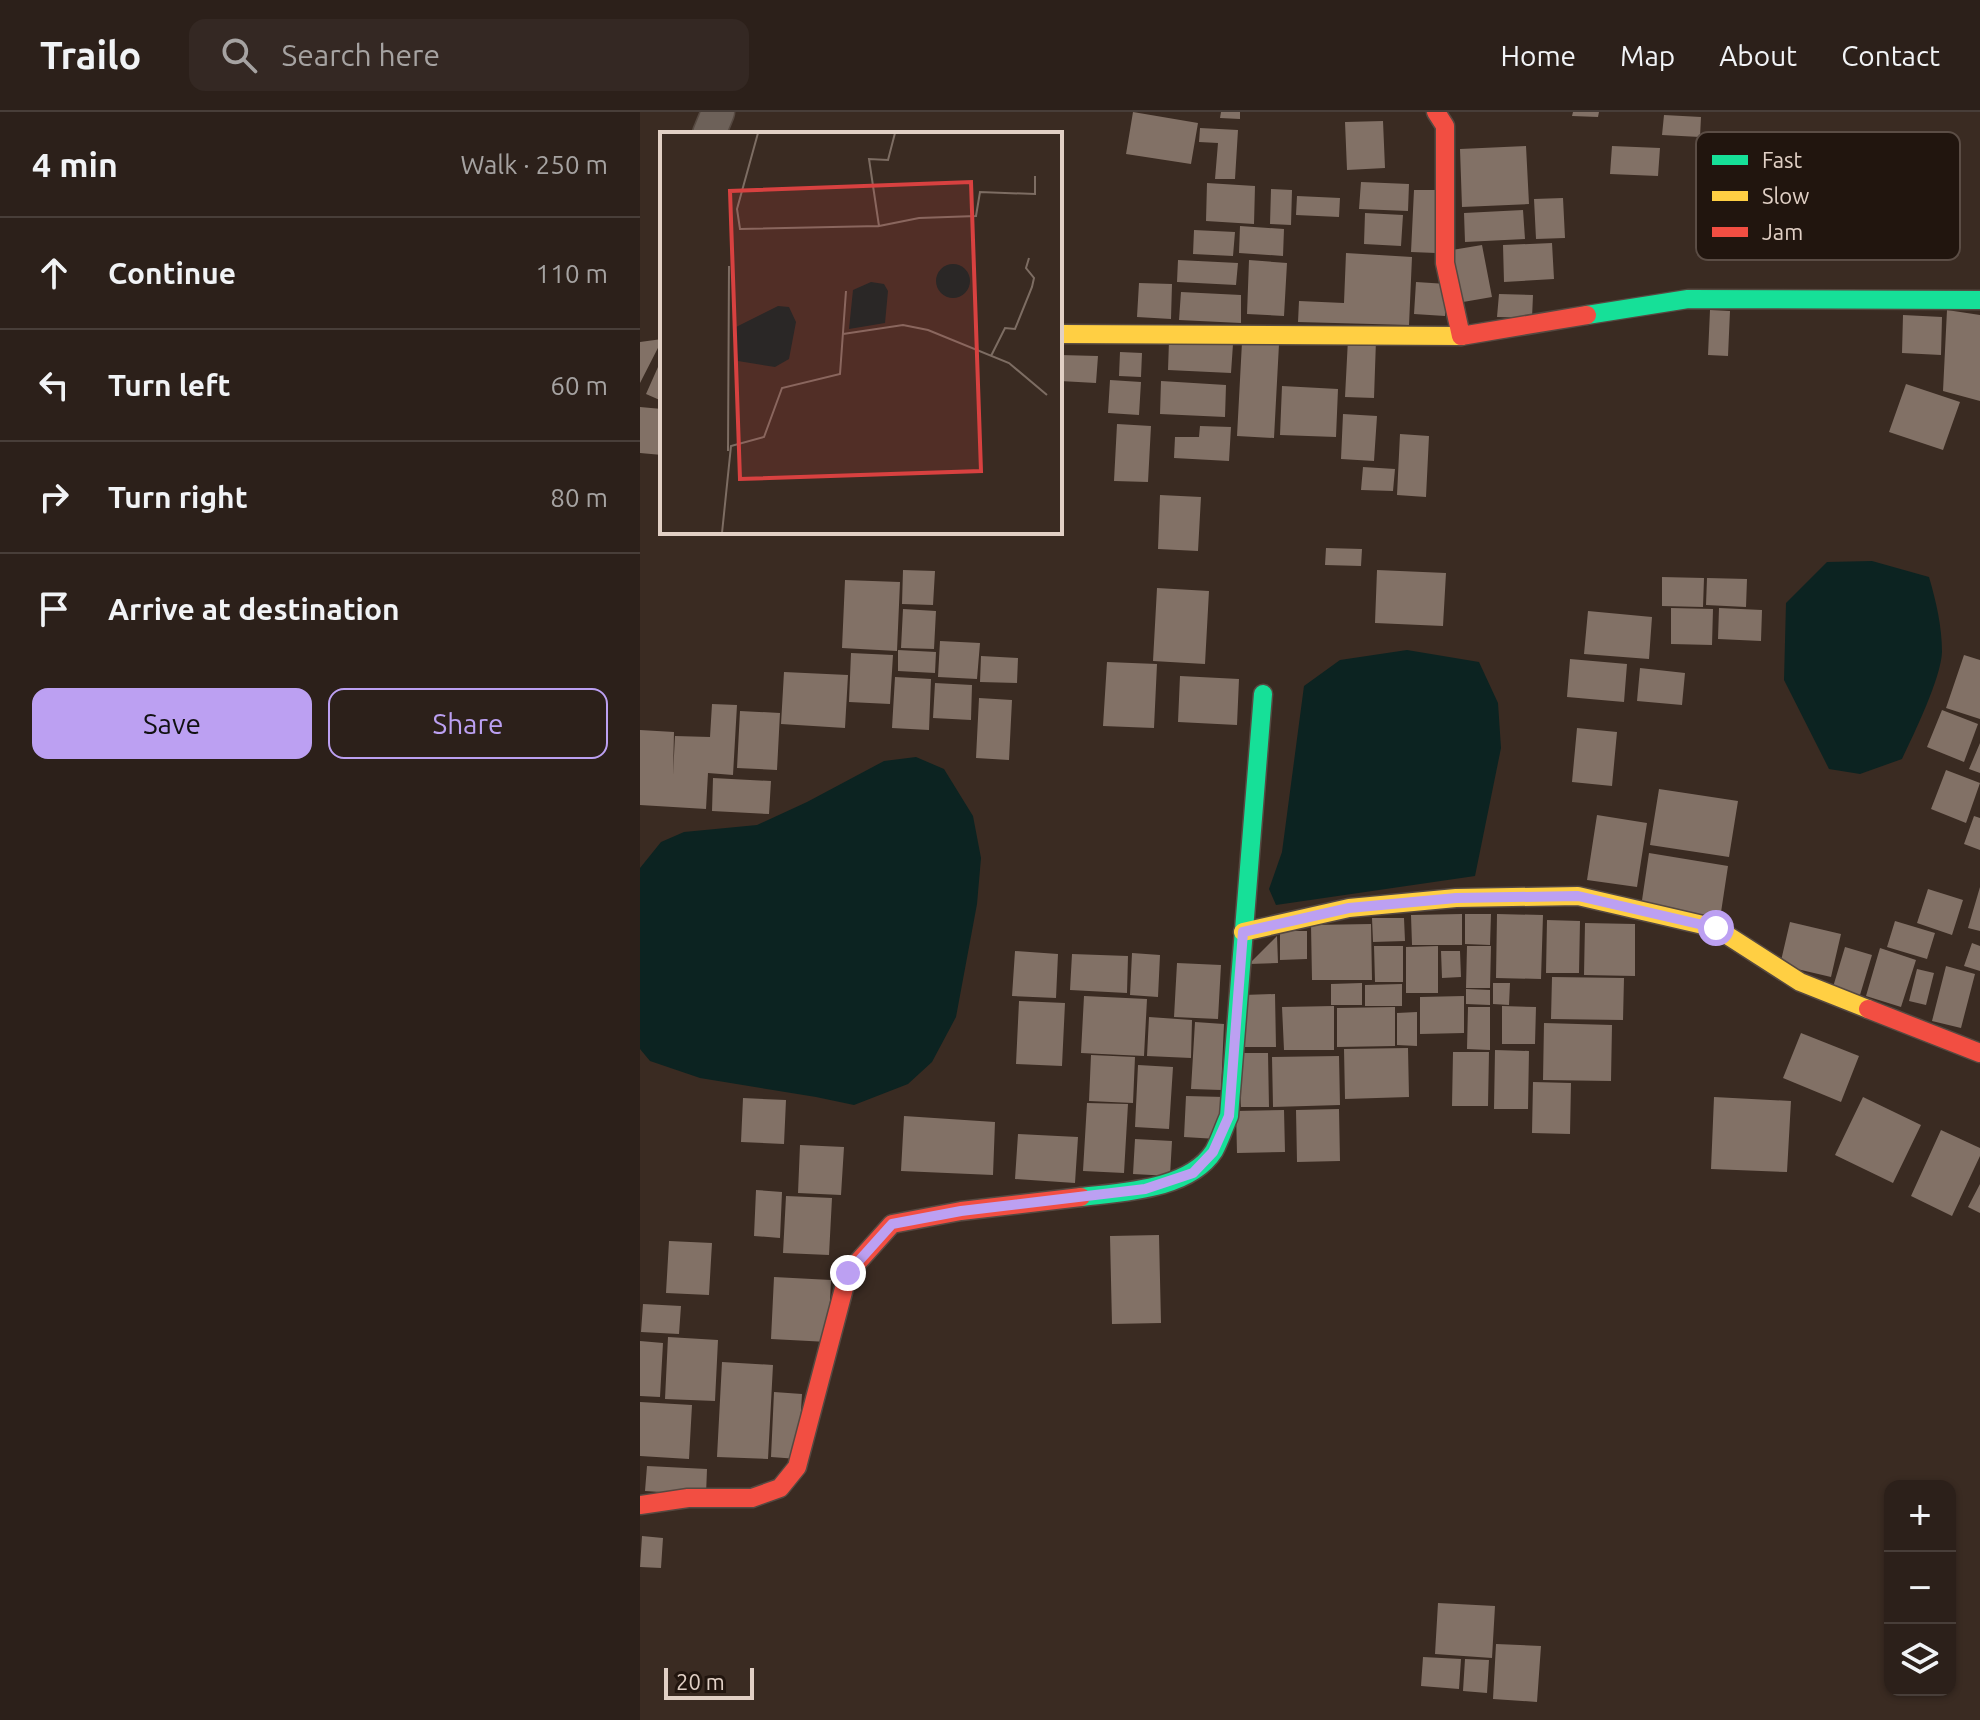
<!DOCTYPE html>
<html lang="en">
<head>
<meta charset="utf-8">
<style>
	:root { --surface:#2c201a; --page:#342823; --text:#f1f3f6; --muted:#a6a3a2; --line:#483e39; --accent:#bca0f2 }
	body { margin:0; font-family:Ubuntu,sans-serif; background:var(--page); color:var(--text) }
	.controls { position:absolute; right:24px; bottom:24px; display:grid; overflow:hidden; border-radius:16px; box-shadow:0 2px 6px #0004 }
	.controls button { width:72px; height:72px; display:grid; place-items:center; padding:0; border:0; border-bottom:2px solid var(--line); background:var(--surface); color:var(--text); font:40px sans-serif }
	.scale { position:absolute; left:24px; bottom:20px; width:90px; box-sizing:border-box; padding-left:8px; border:4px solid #e1d0c5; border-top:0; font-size:22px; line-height:28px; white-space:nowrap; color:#e1d0c5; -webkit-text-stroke:6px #21150e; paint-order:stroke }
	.stop { position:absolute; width:24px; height:24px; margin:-18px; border:6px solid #bca0f2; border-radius:50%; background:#fff }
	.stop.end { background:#bca0f2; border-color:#fff; box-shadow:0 2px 8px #0008 }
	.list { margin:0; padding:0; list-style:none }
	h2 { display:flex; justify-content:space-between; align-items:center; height:104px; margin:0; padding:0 32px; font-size:34px }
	h2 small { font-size:26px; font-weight:400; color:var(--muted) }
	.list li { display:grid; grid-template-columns:52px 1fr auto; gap:24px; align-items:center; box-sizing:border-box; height:112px; padding:0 32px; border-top:2px solid var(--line) }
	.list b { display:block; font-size:30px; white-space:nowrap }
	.list em { font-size:26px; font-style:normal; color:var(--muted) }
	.actions { display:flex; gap:16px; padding:24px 32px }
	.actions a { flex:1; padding:18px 0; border:2px solid var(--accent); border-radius:16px; text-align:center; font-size:28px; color:var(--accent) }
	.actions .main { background:var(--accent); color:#111 }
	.icon { flex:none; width:44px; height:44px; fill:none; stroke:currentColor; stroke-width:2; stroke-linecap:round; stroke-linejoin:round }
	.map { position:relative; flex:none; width:1340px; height:1608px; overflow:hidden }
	header { display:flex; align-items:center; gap:48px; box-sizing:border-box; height:112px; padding:0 40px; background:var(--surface); border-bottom:2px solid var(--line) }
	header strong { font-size:38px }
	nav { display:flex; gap:44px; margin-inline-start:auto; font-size:28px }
	.search { width:560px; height:72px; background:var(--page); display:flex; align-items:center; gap:20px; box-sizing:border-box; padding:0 28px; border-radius:16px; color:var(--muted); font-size:30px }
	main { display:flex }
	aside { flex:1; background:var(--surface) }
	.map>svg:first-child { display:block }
</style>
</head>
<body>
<header>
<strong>Trailo</strong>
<div class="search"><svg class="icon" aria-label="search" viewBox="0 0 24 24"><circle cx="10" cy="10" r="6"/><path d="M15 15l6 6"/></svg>Search here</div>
<nav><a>Home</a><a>Map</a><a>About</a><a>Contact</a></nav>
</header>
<main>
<aside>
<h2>4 min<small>Walk · 250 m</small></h2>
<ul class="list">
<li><svg class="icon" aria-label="ahead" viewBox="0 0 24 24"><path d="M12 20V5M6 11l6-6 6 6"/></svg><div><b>Continue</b></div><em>110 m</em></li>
<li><svg class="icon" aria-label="left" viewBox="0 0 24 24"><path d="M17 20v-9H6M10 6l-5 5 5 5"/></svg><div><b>Turn left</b></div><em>60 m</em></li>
<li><svg class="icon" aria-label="right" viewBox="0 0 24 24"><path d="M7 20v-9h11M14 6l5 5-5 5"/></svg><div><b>Turn right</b></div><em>80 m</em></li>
<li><svg class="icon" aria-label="arrive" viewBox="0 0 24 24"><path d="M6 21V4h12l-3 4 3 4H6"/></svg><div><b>Arrive at destination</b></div></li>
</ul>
<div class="actions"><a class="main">Save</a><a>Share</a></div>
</aside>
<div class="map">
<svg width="1340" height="1608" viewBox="0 0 1340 1608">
	<rect width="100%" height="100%" fill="#3a2b22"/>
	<path fill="#0c2321" d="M1232 449 1289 465C1296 489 1302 514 1302 540 1301 566 1274 622 1262 647L1220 662 1189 657 1144 568 1146 491 1187 450Z
		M767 538 839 550 858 591 861 636 835 764 636 793 629 777 642 740 664 574 700 548Z
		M276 645 304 657 333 704 341 746 337 792 316 905 292 950 268 972 214 993 176 985 60 966 10 949 0 937V756L21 730 44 720 117 713 167 690 244 649Z"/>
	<path fill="#827166" d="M493 0 558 11 551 52 486 42Z
		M581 0H600V7L580 6Z
		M933 0H959L958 5 932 4Z
		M1024 3 1061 5 1060 25 1022 23Z
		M743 9 745 56 707 58 705 10Z
		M560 16 598 18 595 67H575L578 31 559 30Z
		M886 34 889 92 822 95 820 37Z
		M972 34 1020 36 1018 64 970 62Z
		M721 70 769 72 768 99 719 97Z
		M567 71 615 74 614 112 566 109Z
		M631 77 652 78 651 113 630 112Z
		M774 78H799L796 141 771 140Z
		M657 84 700 86 699 105 656 103Z
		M923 86 925 126 896 127 894 87Z
		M883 98 885 127 825 130 824 101Z
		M725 101 763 103 761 134 724 132Z
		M600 114 644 117 643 144 599 141Z
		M554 118 595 120 593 144 553 142Z
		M912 131 914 167 864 170 863 133Z
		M842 133 852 185 823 190 812 138Z
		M706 141 772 145 769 213 658 210 659 189 704 191Z
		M538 148 598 151 596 173 537 170Z
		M609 148 647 151 644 204 607 202Z
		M776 170 807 172 805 204 774 202Z
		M499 171 532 172 531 207 497 205Z
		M541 180 601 183V211L539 208Z
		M859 182 893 183 892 206 857 205Z
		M1070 198 1090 199 1088 244 1068 243Z
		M1307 198 1340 203V289L1303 279Z
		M1263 203 1302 205 1301 243 1262 241Z
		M22 227V228L0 271V230Z
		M708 227 736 228 734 286 705 285Z
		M529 229 593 232 591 261 528 258Z
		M602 230 639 232 634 326 597 324Z
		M480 240 502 241 501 265 479 264Z
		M420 243 458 244 456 271 420 269Z
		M22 246V289L6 282Z
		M470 268 501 270 499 303 468 301Z
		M521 269 586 273 585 305 520 302Z
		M1266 272 1320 290 1303 338 1249 320Z
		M642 274 698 277 696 325 640 323Z
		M0 295 22 297V343L0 341Z
		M703 302 737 304 734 349 701 347Z
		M477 312 511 314 508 370 474 369Z
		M560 314 591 315 589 349 534 346 535 325H559Z
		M760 322 789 324 786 385 757 383Z
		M723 355 755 357 753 379 721 378Z
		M520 383 561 385 558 439 518 437Z
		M686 436 722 437 721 454 685 453Z
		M263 458 295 459 293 493 262 492Z
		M737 458 806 461 803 514 735 511Z
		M1022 465 1064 466 1063 495 1022 494Z
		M1067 466 1107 467 1106 495 1066 493Z
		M205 468 260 470 257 539 202 536Z
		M517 476 569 479 565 552 513 549Z
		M1031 496 1073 497 1072 533 1031 532Z
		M1079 496 1122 498 1121 529 1078 527Z
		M263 497 296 499 294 537 261 536Z
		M948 499 1012 505 1009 547 944 542Z
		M300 529 340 531 337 567 298 565Z
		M258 538 296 540 295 561 258 559Z
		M211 541 253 543 250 592 209 590Z
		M1324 543 1340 548V607L1306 596Z
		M341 544 378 546 377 571 340 570Z
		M930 547 987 552 984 590 927 585Z
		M467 550 517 552 514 616 463 614Z
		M1000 556 1045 561 1042 593 997 589Z
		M144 560 208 563 205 616 141 612Z
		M540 564 599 567 597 613 538 610Z
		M255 565 291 567 289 618 252 616Z
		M295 571 332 573 331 608 293 606Z
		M339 586 372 588 369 648 336 646Z
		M72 592 97 593 93 663 68 661 66 697 0 693V618L34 620 33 663 35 624 70 625Z
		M1302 598 1338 612 1324 650 1287 635Z
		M100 599 140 601 137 658 97 656Z
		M937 616 977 620 972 674 932 670Z
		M1340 631V661L1329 657Z
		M1306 658 1340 671 1326 711 1291 697Z
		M73 666 131 669 129 702 72 699Z
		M1019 677 1098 689 1089 745 1010 733Z
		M957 703 1007 711 997 775 947 768Z
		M1334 704 1340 706V738L1324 732Z
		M1009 741 1088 754 1080 807 1001 795Z
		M1340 775V819L1328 816Z
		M1288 777 1323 788 1312 823 1277 811Z
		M822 802V833H772L771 803Z
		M825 802H851L850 833 825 832Z
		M857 802 903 803 901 867 856 866Z
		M732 806H764L765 829 733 830Z
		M907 808 940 809 939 861H906Z
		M1255 809 1295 821 1287 847 1247 835Z
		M1150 810 1201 822 1191 865 1140 853Z
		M945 811 995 812V864L944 863Z
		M731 812 732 868H672L671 813Z
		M640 819H667V847L640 848Z
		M637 824 638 851 609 852Z
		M1332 831 1340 834V859L1324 854Z
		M734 834H763V870H735Z
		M798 834V881H766V835Z
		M827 834H851L850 876H826Z
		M1205 835 1232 843 1220 883 1193 875Z
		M1240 836 1276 848 1261 895 1226 884Z
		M375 839 418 842 416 886 372 884Z
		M801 839H820L821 865 802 866Z
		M492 841 520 843 518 885 490 883Z
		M432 842 488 844 487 881 430 878Z
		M537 851 581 853 578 907 534 905Z
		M1306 854 1335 862 1321 916 1292 909Z
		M1277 857 1294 861 1286 893 1269 889Z
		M912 865 984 866 983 908 911 907Z
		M722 871V893H691V872Z
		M853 871H870L869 893 853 892Z
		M762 872V894H725V873Z
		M826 877 850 878V893L826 892Z
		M635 882 636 935H604L603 883Z
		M444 884 507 887 504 944 441 941Z
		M824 884V921L780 922V885Z
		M379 889 425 891 422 954 376 952Z
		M694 894V938H644L642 895Z
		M862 894 896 895 895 932H862Z
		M755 895V934L697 935V896Z
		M828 895H850V938L827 937Z
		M777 900V934L757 933V901Z
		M509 905 552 908 551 946 507 944Z
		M555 910 584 912 581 978 551 977Z
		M904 911 972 913 971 969 903 968Z
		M1161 921 1219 944 1201 990 1143 966Z
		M768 936 769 985 705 987 704 937Z
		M855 938 889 939 888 997H854Z
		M813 940H849L848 994H812Z
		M599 941H628L629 995H601Z
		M451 943 495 945 493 991 449 989Z
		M699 944 700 993 633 995 632 945Z
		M498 953 533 955 529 1017 495 1015Z
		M893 970 931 971 930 1022 892 1021Z
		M546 984 584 985 577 1027 544 1025Z
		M1074 985 1151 989 1147 1060 1071 1057Z
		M1223 985 1281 1013 1253 1071 1195 1043Z
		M103 986 146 988 144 1032 101 1030Z
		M447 991 488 992 484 1061 443 1059Z
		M699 997 700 1049 657 1050 656 998Z
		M644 998 645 1040 597 1041 596 999Z
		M264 1004 355 1010 353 1063 261 1059Z
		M1301 1018 1340 1036V1044L1312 1104 1271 1084Z
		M378 1022 438 1025 435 1071 375 1067Z
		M495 1027 532 1029 530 1064 493 1062Z
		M160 1033 204 1035 201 1083 158 1081Z
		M1340 1072V1101L1328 1095Z
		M116 1078 142 1080 140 1126 114 1124Z
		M146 1084 192 1086 189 1143 143 1141Z
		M519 1123 521 1211 472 1212 470 1124Z
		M29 1129 72 1131 69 1183 26 1181Z
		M134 1165 191 1168 188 1230 131 1227Z
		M3 1192 41 1194 39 1222 1 1220Z
		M28 1225 78 1228 75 1289 25 1287Z
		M0 1229 23 1231 20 1285 0 1284Z
		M82 1250 133 1253 128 1347 77 1345Z
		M134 1280 162 1282 158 1347 131 1345Z
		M0 1290 52 1293 49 1347 0 1344Z
		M7 1354 67 1357 66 1383 5 1379Z
		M2 1424 23 1426 21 1456 0 1455Z
		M798 1491 855 1494 852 1546 795 1542Z
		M856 1532 901 1534 897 1590 853 1587Z
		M783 1545 821 1547 819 1577 781 1574Z
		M825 1547 849 1548 847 1581 823 1579Z"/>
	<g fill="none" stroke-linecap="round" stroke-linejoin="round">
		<defs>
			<path id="street" d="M69 22 78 0"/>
			<path id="fast" d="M947 203 1048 187 1340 188
				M441 1085C482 1080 549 1078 574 1039 580 1028 584 1015 589 1004L623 582"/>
			<path id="slow" d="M420 222 821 224
				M603 820 709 796 816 786 938 784 1076 816 1160 870 1228 897"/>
			<path id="jam" d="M796 0 805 14V151L821 224 947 203
				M1228 897 1340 941
				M0 1393 48 1386H112L140 1376 157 1355 208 1161 252 1112 321 1099 441 1085"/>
		</defs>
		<use href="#street" stroke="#564941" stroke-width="35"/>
		<use href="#fast" stroke="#564941" stroke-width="21"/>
		<use href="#slow" stroke="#564941" stroke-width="21"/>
		<use href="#jam" stroke="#564941" stroke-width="21"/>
		<use href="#street" stroke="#6d6159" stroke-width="32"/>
		<use href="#fast" stroke="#16e098" stroke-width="18"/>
		<use href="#slow" stroke="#ffcf43" stroke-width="18"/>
		<use href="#jam" stroke="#f24e42" stroke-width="18"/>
	</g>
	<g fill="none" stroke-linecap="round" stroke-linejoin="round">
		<path stroke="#bca0f2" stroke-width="10" d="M208 1161 252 1112 321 1099 505 1077 553 1061 573 1040 589 1004 603 820 709 796 816 786 938 784 1076 816"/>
	</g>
	<g transform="translate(20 20)">
		<rect width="402" height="402" fill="#3a2b22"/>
		<path d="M276 149a17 17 0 1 1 34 0a17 17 0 1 1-34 0ZM211 150 224 152 228 159 225 191 189 197 193 158ZM118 174 129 175 136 190 129 227 115 235 78 229 74 196Z" fill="#0c2321"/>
		<path fill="none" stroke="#7d6d63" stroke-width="2" d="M98 1 77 77 80 97 219 94M235 1 228 28 209 27 219 94 259 86 316 84 320 60 375 62V44M183 202 243 193 268 198 349 231 387 263M331 224 345 196 355 197 372 155 374 146 366 136 369 126M68 319 69 134M62 401 71 314 104 305 122 256 180 242 186 159"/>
		<path fill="#d84140" fill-opacity="0.15" stroke="#d84140" stroke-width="4" d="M311 50 321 339 80 347 70 59Z"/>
		<rect width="402" height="402" fill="none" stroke="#e1d0c5" stroke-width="4"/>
	</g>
	<rect x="1056" y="20" width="264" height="128" rx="12" fill="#21150e" stroke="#5b4d45" stroke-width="2"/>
	<rect x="1072" y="43" width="36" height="10" fill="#16e098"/>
	<rect x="1072" y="79" width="36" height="10" fill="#ffcf43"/>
	<rect x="1072" y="115" width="36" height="10" fill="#f24e42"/>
	<g font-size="22" fill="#e1d0c5">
		<text x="1122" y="56">Fast</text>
		<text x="1122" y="92">Slow</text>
		<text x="1122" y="128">Jam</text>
	</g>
</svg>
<div class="controls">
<button>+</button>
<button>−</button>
<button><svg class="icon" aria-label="layers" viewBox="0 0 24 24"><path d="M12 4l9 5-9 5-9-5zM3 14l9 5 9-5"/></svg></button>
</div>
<div class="scale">20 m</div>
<div class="stop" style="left:1076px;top:816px"></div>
<div class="stop end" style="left:208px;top:1161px"></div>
</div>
</main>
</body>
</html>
